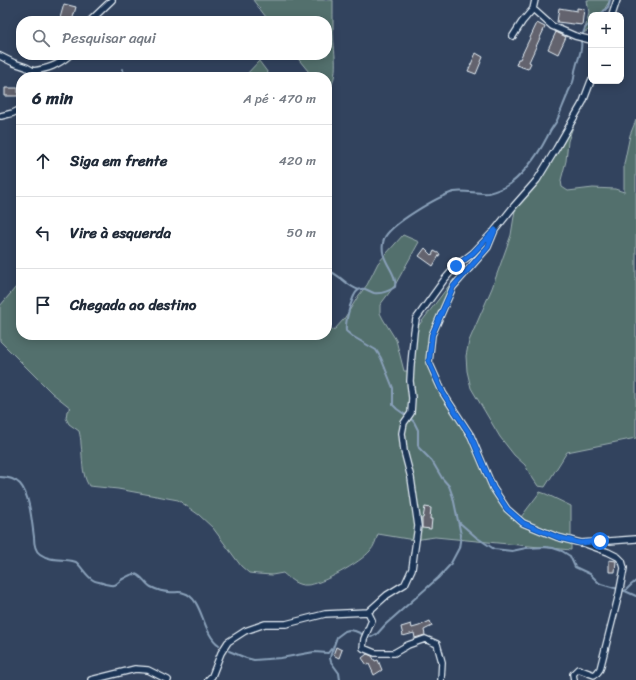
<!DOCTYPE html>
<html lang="pt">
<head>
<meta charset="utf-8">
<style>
	:root { --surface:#fff; --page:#f2f2f3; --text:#1f2937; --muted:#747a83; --line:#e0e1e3 }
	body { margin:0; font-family:Sriracha,sans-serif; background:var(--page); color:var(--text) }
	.controls { position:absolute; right:12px; top:12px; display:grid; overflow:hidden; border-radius:8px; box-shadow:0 2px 10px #0003 }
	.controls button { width:36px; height:36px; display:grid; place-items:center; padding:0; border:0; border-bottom:1px solid var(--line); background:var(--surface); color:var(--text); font:20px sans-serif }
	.stop { position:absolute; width:12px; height:12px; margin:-9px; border:3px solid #1a73e8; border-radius:50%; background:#fff }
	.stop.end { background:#1a73e8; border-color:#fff; box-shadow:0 1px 4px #0008 }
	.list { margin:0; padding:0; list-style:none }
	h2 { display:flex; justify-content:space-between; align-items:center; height:52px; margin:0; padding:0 16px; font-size:17px }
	h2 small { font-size:13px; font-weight:400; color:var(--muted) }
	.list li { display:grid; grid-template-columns:26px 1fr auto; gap:12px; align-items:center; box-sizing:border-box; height:72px; padding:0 16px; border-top:1px solid var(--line) }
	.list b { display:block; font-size:15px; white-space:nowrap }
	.list em { font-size:13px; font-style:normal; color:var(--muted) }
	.icon { flex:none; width:22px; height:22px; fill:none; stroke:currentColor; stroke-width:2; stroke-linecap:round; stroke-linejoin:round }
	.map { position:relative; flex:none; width:636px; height:680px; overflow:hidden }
	.search { position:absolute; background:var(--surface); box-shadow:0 2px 10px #0003; left:16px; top:16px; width:316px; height:44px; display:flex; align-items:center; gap:10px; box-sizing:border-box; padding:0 14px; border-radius:16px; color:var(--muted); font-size:15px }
	.panel { position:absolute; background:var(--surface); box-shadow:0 2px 10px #0003; left:16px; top:72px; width:316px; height:268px; border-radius:16px }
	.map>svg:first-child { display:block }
</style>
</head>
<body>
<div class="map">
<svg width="636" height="680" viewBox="0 0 636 680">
	<rect width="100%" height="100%" fill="#32435e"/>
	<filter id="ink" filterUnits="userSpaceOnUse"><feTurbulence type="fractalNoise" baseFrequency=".025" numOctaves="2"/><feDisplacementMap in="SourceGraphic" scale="8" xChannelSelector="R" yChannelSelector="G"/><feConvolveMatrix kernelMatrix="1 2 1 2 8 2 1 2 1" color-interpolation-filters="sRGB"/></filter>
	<g filter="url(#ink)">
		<path fill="#526f6d" stroke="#9db0b2" d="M253 0H333C333 10 333 19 333 29 333 50 341 75 327 93V77H313L295 55H327V21H269Z
			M587 0H610L601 15H591V28L584 33 589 13Z
			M259 61 271 77H244Z
			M636 120V438L567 452 545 487 538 486 530 474 525 465 514 455 500 437 471 388 467 371 466 356 469 341 492 288 511 235 516 204 528 189 574 124 568 141 566 161 561 180 562 187 568 191 593 188 615 189 624 192V164L630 135Z
			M403 235 419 242 395 285 380 305V313L383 319 396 340 404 371H410L416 329 454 279 445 307 431 342 430 354 436 381 466 432 504 504 518 521 540 492 546 494 571 506V550L435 537 414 540 378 534C376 540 374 547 370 551 361 562 321 585 307 585 297 586 290 579 283 573L272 575 258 574 249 573 241 566 213 528 199 515 178 500 118 489 89 486C81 473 83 459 81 444 81 440 80 435 79 431L69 424 66 418 67 411 71 408 52 393 0 341V306L21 281V335H327V331L335 329 344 319 359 295 367 285 378 263Z"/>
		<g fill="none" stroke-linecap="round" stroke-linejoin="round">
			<path stroke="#89a0b9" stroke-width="2" d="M600 15 608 7 610 0
				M582 36 585 28 591 23
				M122 69 127 77
				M327 270C341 275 346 286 359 290
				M0 477C7 477 15 479 20 484 30 495 32 523 34 537 34 543 35 551 40 554 51 562 65 558 76 562 82 567 86 576 93 580 96 582 101 582 105 584 107 584 111 586 114 585 116 585 119 582 121 580 125 578 130 574 135 574 142 575 145 584 151 587 157 590 163 592 169 592 174 593 180 591 184 593 203 598 202 634 219 645
				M460 523 476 537 494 549 512 551 526 548 546 547 553 548 562 551 570 556 575 567 590 574 599 583 601 584 625 591 636 596
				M625 591 631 585 636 581
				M229 651 246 658 254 660 281 658 314 652 328 653 331 649
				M340 680 339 673 331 662 330 658 331 654 337 637 345 631 349 630 355 631 362 634 371 637 377 634 386 624 438 578 450 565 459 548 461 535 453 497 449 486 442 478 432 461 419 448 418 445V430L414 422 411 419 397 409 393 405V388L381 358 376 350 352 336 346 331C345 322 348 315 350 306 353 299 355 287 365 289 368 290 371 292 374 293 382 294 389 291 395 287 398 271 377 260 384 239 390 224 439 196 454 192 465 190 477 194 488 193 493 192 500 189 505 187 520 179 538 155 546 139 548 136 549 132 552 128 554 125 557 122 558 118 561 111 564 103 567 96 568 91 571 87 573 82 575 77 574 72 576 67 578 58 583 50 581 41"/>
		</g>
		<path fill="#64646e" stroke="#e8f1f8" d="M64 4 76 7 72 21 60 18Z
			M559 8 577 11V8L584 9 582 25 557 22Z
			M537 23 545 27 529 62 531 63 528 69 516 65 518 59H520Z
			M556 32 566 37 558 54 548 49Z
			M476 53 483 57 476 74 468 71Z
			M5 88H18V96H5Z
			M425 248 432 255 434 251 440 254 433 266 419 256Z
			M425 507 431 508 430 519H432L431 529 422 528V518H423Z
			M609 560 616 561 615 572H609Z
			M430 621 432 626 424 630 425 635 415 638 414 633 403 636 401 627 411 624 412 628 419 626Z
			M336 647 342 650 339 658 333 655Z
			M367 654 372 656 375 661 378 660 382 670 374 675 369 664 367 665 362 658Z"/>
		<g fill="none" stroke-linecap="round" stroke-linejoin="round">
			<defs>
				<path id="street" d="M535 0 533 9 552 26 575 36 591 40
					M612 15 617 0
					M90 21 112 0
					M513 36 522 22 533 9
					M0 56 14 63 26 67 33 71 35 77
					M33 71C48 69 58 65 70 55
					M591 81 583 102 556 149 537 180 514 206 495 230 488 247 453 287 432 335 429 362 443 393 471 436 493 488 507 509 523 523 557 537 581 543 636 539
					M1 116 13 113 21 109
					M368 612 372 620 364 639 363 648 375 653H394L408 645 425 639 437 644 442 662 441 680
					M91 680 135 669 148 670 168 680
					M208 680 212 676 221 653 228 642 245 631 265 624H286L325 614 368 612 387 595 405 584 412 569 418 526 411 478 404 451 402 433 404 423 411 413 412 398 410 381 411 364 414 332 416 319 444 280 456 266 473 253 492 233
					M574 680 573 674 578 669 594 675 597 673 600 669 619 594 624 568 622 561 618 557 608 552 583 543"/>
			</defs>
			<use href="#street" stroke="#e8f1f8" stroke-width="8"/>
			<use href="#street" stroke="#1d3557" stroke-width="5.5"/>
		</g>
	</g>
	<g fill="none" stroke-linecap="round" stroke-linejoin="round" filter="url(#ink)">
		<path stroke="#1a73e8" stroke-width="5" d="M456 266 473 253 495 230 488 247 453 287 432 335 429 362 443 393 471 436 493 488 507 509 523 523 557 537 580 543 600 541"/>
	</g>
</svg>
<div class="controls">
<button>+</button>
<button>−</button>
</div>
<div class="stop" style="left:600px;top:541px"></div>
<div class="stop end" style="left:456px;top:266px"></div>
<div class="search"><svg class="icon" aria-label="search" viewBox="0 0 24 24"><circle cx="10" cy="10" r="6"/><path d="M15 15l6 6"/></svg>Pesquisar aqui</div>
<section class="panel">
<h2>6 min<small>A pé · 470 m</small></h2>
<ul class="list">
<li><svg class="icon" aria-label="ahead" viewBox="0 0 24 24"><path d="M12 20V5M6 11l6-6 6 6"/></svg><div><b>Siga em frente</b></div><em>420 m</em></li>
<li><svg class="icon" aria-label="left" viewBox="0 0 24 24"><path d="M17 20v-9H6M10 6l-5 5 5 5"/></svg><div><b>Vire à esquerda</b></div><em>50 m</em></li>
<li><svg class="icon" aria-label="arrive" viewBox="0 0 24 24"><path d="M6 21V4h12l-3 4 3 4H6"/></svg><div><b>Chegada ao destino</b></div></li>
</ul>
</section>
</div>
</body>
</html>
